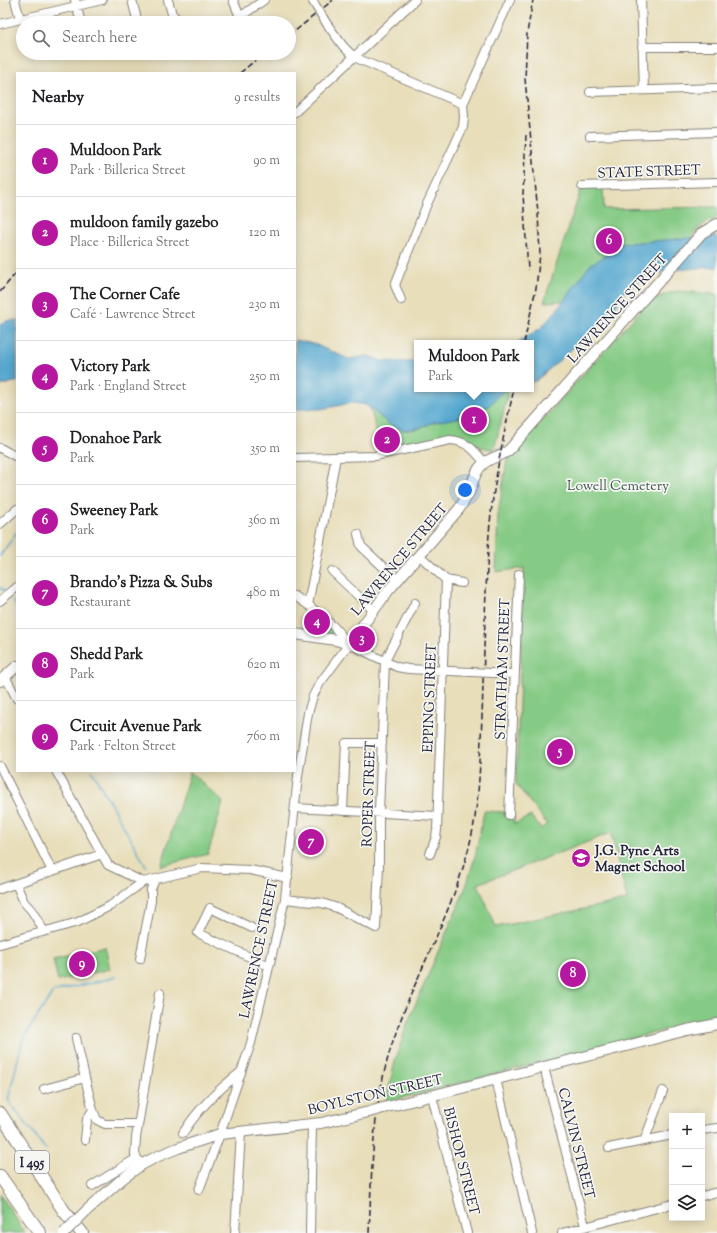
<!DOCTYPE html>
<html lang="en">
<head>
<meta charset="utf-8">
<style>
	:root { --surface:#fff; --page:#f2f2f2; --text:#202124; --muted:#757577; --line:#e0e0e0; --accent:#b5179e }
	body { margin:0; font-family:"Sorts Mill Goudy",serif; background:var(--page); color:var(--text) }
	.controls { position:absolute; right:12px; bottom:12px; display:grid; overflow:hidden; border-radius:0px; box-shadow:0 2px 10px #0003 }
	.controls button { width:36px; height:36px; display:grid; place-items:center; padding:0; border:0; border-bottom:1px solid var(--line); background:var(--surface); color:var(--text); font:20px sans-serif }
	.you { position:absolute; left:465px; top:490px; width:14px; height:14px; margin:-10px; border:3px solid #fff; border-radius:50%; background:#1a73e8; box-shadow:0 0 0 6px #1a73e833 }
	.badge { display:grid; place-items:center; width:26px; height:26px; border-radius:50%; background:var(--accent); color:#fff; font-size:13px; font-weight:700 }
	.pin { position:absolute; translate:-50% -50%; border:2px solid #fff; box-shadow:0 1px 4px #0006 }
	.popup { position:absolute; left:414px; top:340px; width:120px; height:52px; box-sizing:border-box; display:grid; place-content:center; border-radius:0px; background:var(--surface); filter:drop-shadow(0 1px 3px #0005); font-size:13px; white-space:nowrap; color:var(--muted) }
	.popup b { font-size:15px; color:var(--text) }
	.popup::after { content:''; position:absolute; left:50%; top:100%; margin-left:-8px; border:8px solid transparent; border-top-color:var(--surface) }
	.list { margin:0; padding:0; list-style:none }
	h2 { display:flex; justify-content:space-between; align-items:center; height:52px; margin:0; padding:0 16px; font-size:17px }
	h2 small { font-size:13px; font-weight:400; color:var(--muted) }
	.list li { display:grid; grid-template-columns:26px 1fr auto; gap:12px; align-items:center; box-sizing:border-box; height:72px; padding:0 16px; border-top:1px solid var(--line) }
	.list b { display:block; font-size:15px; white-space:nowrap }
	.list p { margin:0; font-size:13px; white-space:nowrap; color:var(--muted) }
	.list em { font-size:13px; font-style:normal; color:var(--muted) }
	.icon { flex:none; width:22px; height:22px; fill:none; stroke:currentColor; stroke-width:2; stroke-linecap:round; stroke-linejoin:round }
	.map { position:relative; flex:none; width:717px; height:1233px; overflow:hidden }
	.search { position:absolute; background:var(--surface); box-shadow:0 2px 10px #0003; left:16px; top:16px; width:280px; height:44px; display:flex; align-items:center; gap:10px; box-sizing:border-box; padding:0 14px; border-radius:22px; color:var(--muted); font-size:15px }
	.panel { position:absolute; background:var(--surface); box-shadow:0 2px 10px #0003; left:16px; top:72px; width:280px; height:700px; border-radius:0px }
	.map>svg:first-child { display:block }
</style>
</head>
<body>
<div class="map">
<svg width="717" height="1233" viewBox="0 0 717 1233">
	<rect width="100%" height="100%" fill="#f6f6f2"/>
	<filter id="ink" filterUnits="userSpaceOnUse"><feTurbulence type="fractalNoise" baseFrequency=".025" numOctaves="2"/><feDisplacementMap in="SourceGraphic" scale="8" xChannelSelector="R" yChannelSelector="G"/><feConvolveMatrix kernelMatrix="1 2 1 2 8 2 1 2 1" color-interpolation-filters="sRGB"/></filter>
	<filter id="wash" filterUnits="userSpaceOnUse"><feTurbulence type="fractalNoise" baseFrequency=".012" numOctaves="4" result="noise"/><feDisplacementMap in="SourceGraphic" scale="16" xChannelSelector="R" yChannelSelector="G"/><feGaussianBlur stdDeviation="0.9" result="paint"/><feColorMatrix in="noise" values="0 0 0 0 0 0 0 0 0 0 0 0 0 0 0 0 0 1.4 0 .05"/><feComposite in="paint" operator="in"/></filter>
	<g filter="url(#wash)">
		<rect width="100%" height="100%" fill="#e8deba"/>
		<path fill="#86cb85" stroke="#547660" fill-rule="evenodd" d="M603 185 604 209 717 207V218L702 225 690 238 618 244 602 258 590 265 563 301 544 302 582 186Z
			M678 291 717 294V1018L683 1025 590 1050 386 1102 395 1061 407 1024 466 887 476 853 484 811 504 812V816L514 817V824L531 816 541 829 547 824 516 784 524 568 496 572 498 514 507 460 645 305 665 294ZM611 833 627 900 496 927 478 884Z
			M509 389 494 450 478 446 457 436 382 451 370 408C380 416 390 427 403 430 414 432 425 425 435 422 452 418 469 415 485 408 495 403 498 391 509 389Z
			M314 613 336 635 309 631Z
			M190 772 223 802 208 854 161 866Z
			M105 947 110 969 58 981 53 959Z
			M0 1194 25 1233H0Z"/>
		<path fill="#54a7cf" stroke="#3b6485" d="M713 236 717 237V268L714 267 673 270 647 275 624 293 610 315 536 381 531 382V343H516L541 328 556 311 590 265 602 258 618 244Z
			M17 320V382H14L0 386V325L5 321Z
			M295 340 314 344 349 359 368 356 382 361 417 362V389H508L503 391 487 407 458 418 434 422 420 428 404 430 389 424 366 405 352 403 321 409H295Z"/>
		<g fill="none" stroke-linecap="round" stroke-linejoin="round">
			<path stroke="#54a7cf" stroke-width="1.5" d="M0 556 17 532
				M0 588 6 591
				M13 601 17 607
				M92 771 146 866
				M46 1150 8 1100 23 1039 53 992 116 977"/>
		</g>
	</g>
	<g filter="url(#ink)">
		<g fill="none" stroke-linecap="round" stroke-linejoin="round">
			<defs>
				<path id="minor" d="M15 0 20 19
					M75 0 81 23
					M132 0 138 23
					M168 0 172 14 178 20
					M233 0 240 17 264 0
					M641 0 644 90
					M0 24 102 0
					M327 24 343 46 354 57 463 104
					M642 47H717
					M590 92 717 88
					M295 112 415 0
					M590 136 717 132
					M582 186 717 182
					M401 300 395 285 427 204 463 127 464 117 463 104 510 0
					M0 448 17 457
					M295 458 375 456 450 440C467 441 474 450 484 462
					M0 524 17 509
					M358 534 361 546 397 580
					M419 555 446 580 437 830 436 837 430 854
					M332 571 373 610
					M446 580 462 583
					M295 596 311 607 333 626 349 644 397 667 408 669 471 672
					M0 601 17 587
					M308 605 336 457
					M492 673 515 674
					M5 676 17 699
					M0 766 52 871
					M56 771 108 865 143 882
					M295 808 437 816
					M343 811 346 743H382
					M509 815 519 574
					M16 884 24 902 32 911 44 931
					M0 889 102 854
					M285 899 322 903 337 908 376 928 379 866V812L385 661 415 603
					M252 928 210 908 198 933 269 966
					M0 944 78 922 110 906 143 882 202 868 250 870 288 878
					M140 959 151 901V889L155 880
					M544 1067 585 1226
					M496 1079 532 1233
					M44 1089 85 1078 76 1038
					M432 1096 467 1233
					M93 1110 97 1120 105 1124H138
					M702 1130 717 1128
					M183 1133C198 1109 219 1089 241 1072
					M645 1139 663 1091
					M85 1140 87 1119 93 1110 85 1078
					M609 1148 672 1135
					M137 1158 135 1154 136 1138 160 993
					M92 1186 137 1158 139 1161
					M199 1190 220 1134 251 1043 285 899 298 776 308 713 313 696 320 683 349 644
					M702 1196 717 1192
					M235 1233 241 1132
					M310 1233 312 1124
					M562 1233 672 1204"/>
				<path id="major" d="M295 634 336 640 349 644 388 591 459 509C463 503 467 497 470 490 473 482 475 471 482 465 489 457 501 457 509 450L702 233 717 224
					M0 681 17 666
					M383 1108 638 1043 687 1030 717 1024
					M86 1211 122 1179 141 1165 156 1157 178 1148 220 1134 321 1123 369 1112"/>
				<path id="highway" d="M0 1113 64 1211 82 1233
					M0 1176 40 1233"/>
			</defs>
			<use href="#minor" stroke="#85807a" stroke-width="10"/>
			<use href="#major" stroke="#85807a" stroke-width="12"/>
			<use href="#highway" stroke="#85807a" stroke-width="14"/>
			<use href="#minor" stroke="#fff" stroke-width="8"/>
			<use href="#major" stroke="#fff" stroke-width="10"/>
			<use href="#highway" stroke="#fff" stroke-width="12"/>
			<path stroke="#22223b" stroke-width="1.5" stroke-dasharray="6 3" stroke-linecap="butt" d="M289 36 333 0
				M240 73 264 53
				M526 135 523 194 528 270
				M0 292 17 272
				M524 343 536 288 540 254 538 213 525 79 527 33 533 0
				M369 1233C372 1169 372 1106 392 1044 416 971 458 905 473 829 480 792 480 754 482 717 484 656 485 595 489 534 493 485 503 437 514 389"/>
			<defs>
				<path id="minor-bridge" d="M312 0 327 24
					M471 672 492 673"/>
				<path id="major-bridge" d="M369 1112 383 1108
					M64 1233 86 1211"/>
			</defs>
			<use href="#minor-bridge" stroke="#85807a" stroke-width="10" stroke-linecap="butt"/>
			<use href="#major-bridge" stroke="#85807a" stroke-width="12" stroke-linecap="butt"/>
			<use href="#minor-bridge" stroke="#fff" stroke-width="8"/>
			<use href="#major-bridge" stroke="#fff" stroke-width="10"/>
		</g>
	</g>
	<defs>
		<symbol id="school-disc" viewBox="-11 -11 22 22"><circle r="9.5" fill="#b5179e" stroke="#f6f6f2"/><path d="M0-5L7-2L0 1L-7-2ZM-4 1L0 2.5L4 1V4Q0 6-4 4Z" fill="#fff"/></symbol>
	</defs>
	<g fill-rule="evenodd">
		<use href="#school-disc" x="570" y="847" width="22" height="22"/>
	</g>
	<g text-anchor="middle" stroke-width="3.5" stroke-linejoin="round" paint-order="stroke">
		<rect fill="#f6f6f2" stroke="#626272" stroke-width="1" x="15" y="1151" width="34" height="22" rx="3"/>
		<g font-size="13" font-weight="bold" fill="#22223b">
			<text x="32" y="1167">I 495</text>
		</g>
		<g font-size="14" fill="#22223b" stroke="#f6f6f2">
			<text transform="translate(649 171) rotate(-2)" y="5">STATE STREET</text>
			<text transform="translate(617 308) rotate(-48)" y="5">LAWRENCE STREET</text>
			<text transform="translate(399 559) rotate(-50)" y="5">LAWRENCE STREET</text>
			<text transform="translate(502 669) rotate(-88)" y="5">STRATHAM STREET</text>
			<text transform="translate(429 698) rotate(-88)" y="5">EPPING STREET</text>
			<text transform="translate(368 794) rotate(-88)" y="5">ROPER STREET</text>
			<text transform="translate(258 949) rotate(-78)" y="5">LAWRENCE STREET</text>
			<text transform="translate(375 1094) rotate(-13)" y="5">BOYLSTON STREET</text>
			<text transform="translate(577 1143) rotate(76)" y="5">CALVIN STREET</text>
			<text transform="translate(462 1161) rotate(76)" y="5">BISHOP STREET</text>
		</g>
		<g font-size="14" fill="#455d55" stroke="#f6f6f2">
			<text x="618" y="490">Lowell Cemetery</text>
		</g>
		<g font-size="14" font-weight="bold" fill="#22223b" stroke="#f6f6f2" text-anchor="start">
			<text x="595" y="855">J.G. Pyne Arts<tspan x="595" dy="16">Magnet School</tspan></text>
		</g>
	</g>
</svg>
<div class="controls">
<button>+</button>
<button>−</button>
<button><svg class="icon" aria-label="layers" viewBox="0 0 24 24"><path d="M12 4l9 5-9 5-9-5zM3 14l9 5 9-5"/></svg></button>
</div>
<div class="you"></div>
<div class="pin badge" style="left:474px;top:420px">1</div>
<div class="popup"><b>Muldoon Park</b>Park</div>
<div class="pin badge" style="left:387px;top:440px">2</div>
<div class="pin badge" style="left:362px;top:639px">3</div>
<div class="pin badge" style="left:317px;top:622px">4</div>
<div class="pin badge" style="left:560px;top:752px">5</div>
<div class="pin badge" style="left:609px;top:241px">6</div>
<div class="pin badge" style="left:311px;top:842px">7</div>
<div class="pin badge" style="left:573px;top:974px">8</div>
<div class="pin badge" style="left:82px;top:964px">9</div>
<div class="search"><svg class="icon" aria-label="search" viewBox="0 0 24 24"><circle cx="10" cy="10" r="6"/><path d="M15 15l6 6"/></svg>Search here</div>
<section class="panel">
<h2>Nearby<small>9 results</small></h2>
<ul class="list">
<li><span class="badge">1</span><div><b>Muldoon Park</b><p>Park · Billerica Street</p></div><em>90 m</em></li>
<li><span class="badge">2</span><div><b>muldoon family gazebo</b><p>Place · Billerica Street</p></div><em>120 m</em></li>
<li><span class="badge">3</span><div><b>The Corner Cafe</b><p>Café · Lawrence Street</p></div><em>230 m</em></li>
<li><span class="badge">4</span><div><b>Victory Park</b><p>Park · England Street</p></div><em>250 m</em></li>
<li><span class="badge">5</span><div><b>Donahoe Park</b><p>Park</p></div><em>350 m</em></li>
<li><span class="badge">6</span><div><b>Sweeney Park</b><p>Park</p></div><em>360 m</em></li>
<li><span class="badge">7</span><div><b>Brando's Pizza &amp; Subs</b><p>Restaurant</p></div><em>480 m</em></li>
<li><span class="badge">8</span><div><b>Shedd Park</b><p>Park</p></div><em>620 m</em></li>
<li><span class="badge">9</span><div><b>Circuit Avenue Park</b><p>Park · Felton Street</p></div><em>760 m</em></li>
</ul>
</section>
</div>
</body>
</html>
